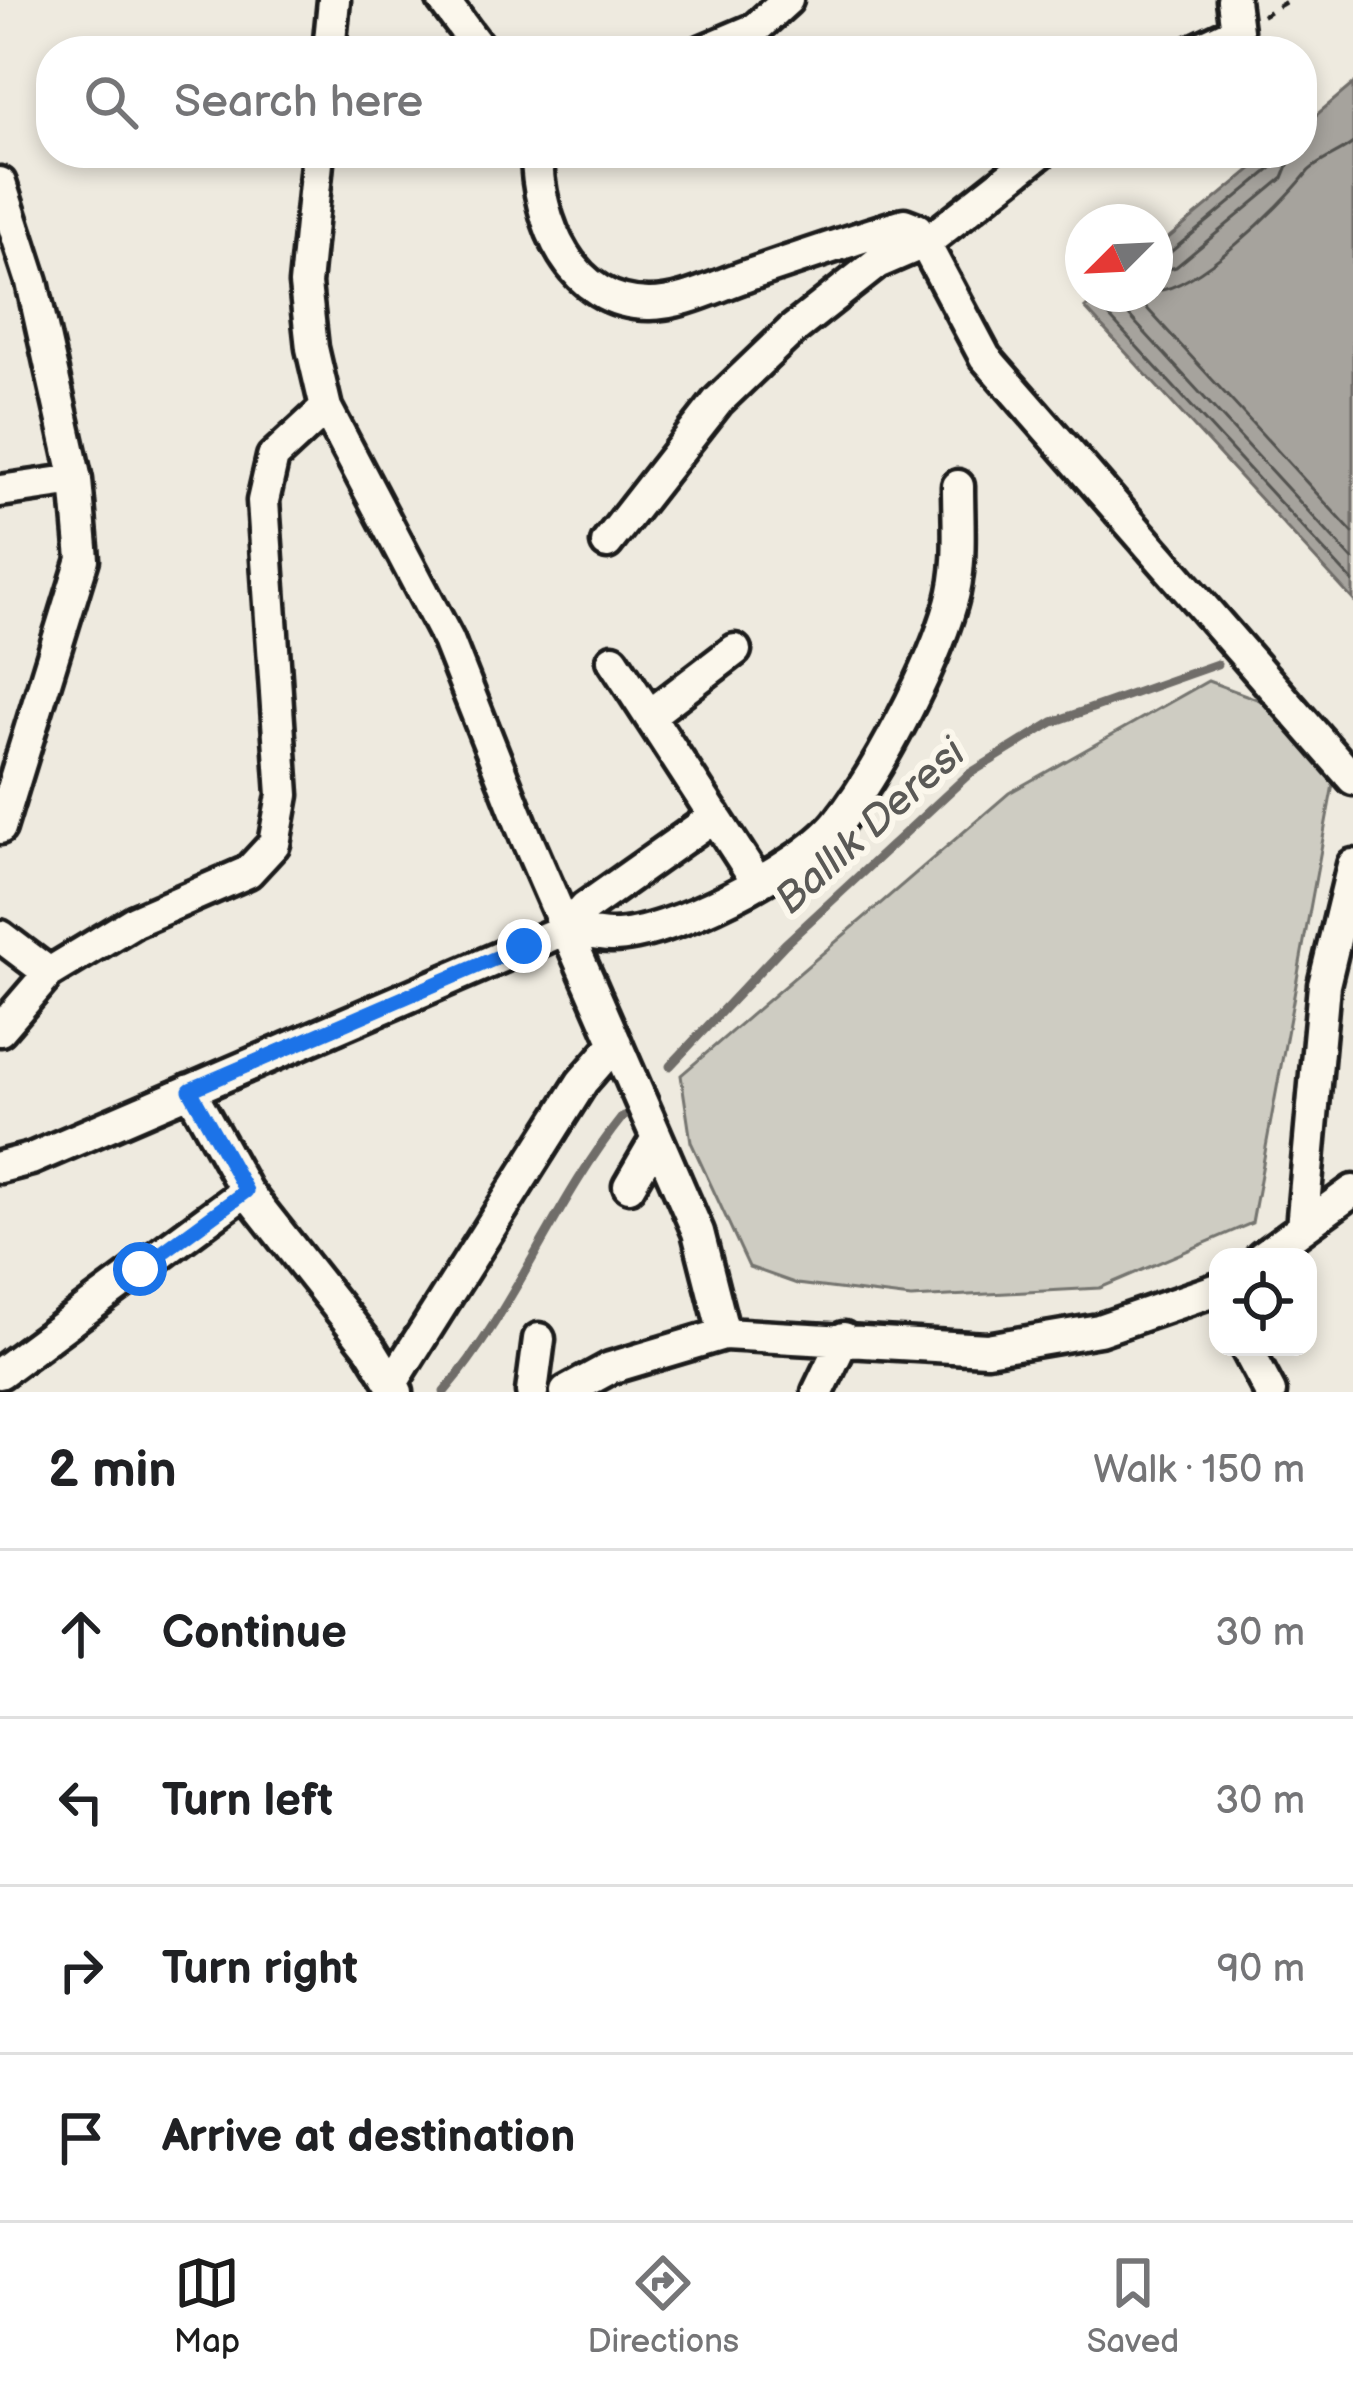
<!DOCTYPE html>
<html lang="en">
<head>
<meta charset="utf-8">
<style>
	:root { --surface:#fff; --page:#f6f6f6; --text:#202124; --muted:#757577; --line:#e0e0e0; --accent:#1c1c1c }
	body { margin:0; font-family:"Balsamiq Sans",sans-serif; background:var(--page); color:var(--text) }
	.controls { position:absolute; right:36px; bottom:36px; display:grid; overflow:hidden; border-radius:24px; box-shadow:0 6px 18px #0003 }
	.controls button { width:108px; height:108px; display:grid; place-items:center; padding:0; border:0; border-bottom:3px solid var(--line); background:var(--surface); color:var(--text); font:60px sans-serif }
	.compass { position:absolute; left:1065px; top:204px; width:108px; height:108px; border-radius:50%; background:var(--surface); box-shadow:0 6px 18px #0003; rotate:246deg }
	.stop { position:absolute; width:36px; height:36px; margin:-27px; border:9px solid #1a73e8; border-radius:50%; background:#fff }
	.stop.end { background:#1a73e8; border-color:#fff; box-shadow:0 3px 12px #0008 }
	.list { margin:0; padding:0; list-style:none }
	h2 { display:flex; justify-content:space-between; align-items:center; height:156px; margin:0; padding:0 48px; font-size:51px }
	h2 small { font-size:39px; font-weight:400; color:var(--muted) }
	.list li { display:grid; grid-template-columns:78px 1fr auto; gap:36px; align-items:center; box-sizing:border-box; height:168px; padding:0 48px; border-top:3px solid var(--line) }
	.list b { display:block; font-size:45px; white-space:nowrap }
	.list em { font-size:39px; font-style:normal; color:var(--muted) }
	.icon { flex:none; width:66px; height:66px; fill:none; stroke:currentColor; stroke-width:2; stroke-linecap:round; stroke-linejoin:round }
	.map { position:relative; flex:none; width:1353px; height:1392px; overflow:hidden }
	.search { position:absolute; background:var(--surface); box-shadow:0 6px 18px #0003; left:36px; right:36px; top:36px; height:132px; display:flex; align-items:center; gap:30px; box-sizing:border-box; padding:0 42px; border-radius:48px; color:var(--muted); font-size:45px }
	.sheet { height:828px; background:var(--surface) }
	nav { display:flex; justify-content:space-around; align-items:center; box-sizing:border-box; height:168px; border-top:3px solid var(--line); background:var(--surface); font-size:33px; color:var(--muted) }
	nav a { display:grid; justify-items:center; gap:6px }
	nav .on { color:var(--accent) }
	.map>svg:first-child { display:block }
</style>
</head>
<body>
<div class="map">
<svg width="1353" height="1392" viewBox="0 0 1353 1392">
	<rect width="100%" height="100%" fill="#eeeadf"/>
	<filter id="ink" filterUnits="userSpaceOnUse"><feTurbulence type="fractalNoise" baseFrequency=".00833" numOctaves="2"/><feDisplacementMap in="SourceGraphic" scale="24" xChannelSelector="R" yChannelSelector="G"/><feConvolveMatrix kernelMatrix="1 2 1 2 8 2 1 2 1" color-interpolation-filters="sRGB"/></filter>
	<g filter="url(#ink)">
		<path fill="#ceccc2" stroke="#75746f" stroke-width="3" d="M1208 681 1276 706 1334 779 1252 1223 1100 1288 911 1298 797 1284 749 1267 691 1142 681 1075 1009 793Z"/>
		<path fill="#a6a39d" stroke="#6f6d69" stroke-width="3" d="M1353 84V600L1085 308 1101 294H1155V249L1271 153H1302V127Z"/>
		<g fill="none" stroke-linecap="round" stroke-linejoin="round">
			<path stroke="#535250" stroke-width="3" d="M1155 258 1167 255 1272 168 1277 153
				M1155 273 1176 267 1283 178 1293 153
				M1155 291C1197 289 1281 206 1307 173 1315 162 1341 153 1353 143
				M1108 294 1106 313 1353 582
				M1123 294 1124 310 1353 560
				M1141 294 1143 304 1353 533"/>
			<path stroke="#6f6d69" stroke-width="9" d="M670 1066 785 944 969 774 1053 722 1217 664
				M444 1392C516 1308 554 1202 623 1116"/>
			<defs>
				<path id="minor" d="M443 0 481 51
					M329 51 334 0
					M703 51 755 29 787 0
					M1194 51 1237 31 1233 0
					M318 153 305 284 312 348 326 408 448 640 526 837 698 1232 724 1334
					M537 153C537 220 570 305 650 304 682 304 716 286 746 276 799 258 851 240 904 224L917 229 985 357 1353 779
					M0 183 32 282 76 480 83 559 0 828
					M0 491 76 480
					M607 543 718 401 791 331 877 263 928 241 1040 153
					M613 660 758 883
					M650 715 735 650
					M566 929C580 931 596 936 611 936 668 937 801 868 837 824 878 773 933 667 951 604 962 566 958 525 958 486
					M0 936 49 973
					M0 1030 49 973 135 921 248 872 274 844 283 795 263 501 273 457 326 408
					M190 1090 246 1191 370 1348 397 1392
					M0 1167 31 1159 566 929 585 908 715 816
					M629 1186 657 1138
					M1302 1228 1324 985 1353 865
					M1262 1257 1353 1191
					M1246 1347 1270 1392
					M0 1373 246 1191
					M392 1383 582 1082 616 1043
					M532 1392 539 1339
					M566 1392 610 1368 724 1334 987 1349 1099 1330 1218 1289
					M818 1392 844 1338"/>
			</defs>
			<use href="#minor" stroke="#1c1c1c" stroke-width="39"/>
			<path stroke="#1c1c1c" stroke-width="4.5" stroke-dasharray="9 9" stroke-linecap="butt" d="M1262 16 1289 0"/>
			<use href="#minor" stroke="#fbf7ec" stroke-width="30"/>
		</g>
	</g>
	<g fill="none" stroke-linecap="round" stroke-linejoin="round" filter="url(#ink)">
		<path stroke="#1a73e8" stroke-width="15" d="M140 1269 246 1191 190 1090 524 946"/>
	</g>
	<g text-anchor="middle" stroke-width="12" stroke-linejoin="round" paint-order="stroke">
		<g font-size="42" font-style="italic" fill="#5a5956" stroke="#fbf7ec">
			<text transform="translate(869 825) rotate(-42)" y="15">Ballık Deresi</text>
		</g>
	</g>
</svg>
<div class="controls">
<button><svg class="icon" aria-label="locate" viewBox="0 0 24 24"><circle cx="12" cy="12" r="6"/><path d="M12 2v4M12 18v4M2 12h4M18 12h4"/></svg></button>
</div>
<svg class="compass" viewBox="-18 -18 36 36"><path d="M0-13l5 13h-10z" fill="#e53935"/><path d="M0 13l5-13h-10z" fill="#757577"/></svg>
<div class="stop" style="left:140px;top:1269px"></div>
<div class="stop end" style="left:524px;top:946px"></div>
<div class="search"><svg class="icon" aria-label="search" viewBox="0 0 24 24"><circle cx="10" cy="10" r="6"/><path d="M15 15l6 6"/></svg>Search here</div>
</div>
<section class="sheet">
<h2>2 min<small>Walk · 150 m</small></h2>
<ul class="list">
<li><svg class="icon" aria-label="ahead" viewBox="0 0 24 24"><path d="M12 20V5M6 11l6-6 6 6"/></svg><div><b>Continue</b></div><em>30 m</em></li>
<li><svg class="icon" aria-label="left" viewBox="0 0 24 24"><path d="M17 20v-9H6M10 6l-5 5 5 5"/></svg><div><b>Turn left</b></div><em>30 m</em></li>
<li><svg class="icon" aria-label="right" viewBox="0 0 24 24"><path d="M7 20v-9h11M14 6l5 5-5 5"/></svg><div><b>Turn right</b></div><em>90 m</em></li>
<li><svg class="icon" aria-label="arrive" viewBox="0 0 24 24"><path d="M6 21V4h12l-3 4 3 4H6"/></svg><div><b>Arrive at destination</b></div></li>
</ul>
</section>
<nav>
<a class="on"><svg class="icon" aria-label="map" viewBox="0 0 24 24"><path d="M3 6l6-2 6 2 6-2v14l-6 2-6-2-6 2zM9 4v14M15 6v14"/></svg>Map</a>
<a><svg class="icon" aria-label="directions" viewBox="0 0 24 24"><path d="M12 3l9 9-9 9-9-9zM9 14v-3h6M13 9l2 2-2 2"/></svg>Directions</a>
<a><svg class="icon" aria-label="saved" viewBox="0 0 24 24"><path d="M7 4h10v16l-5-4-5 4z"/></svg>Saved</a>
</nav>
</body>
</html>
